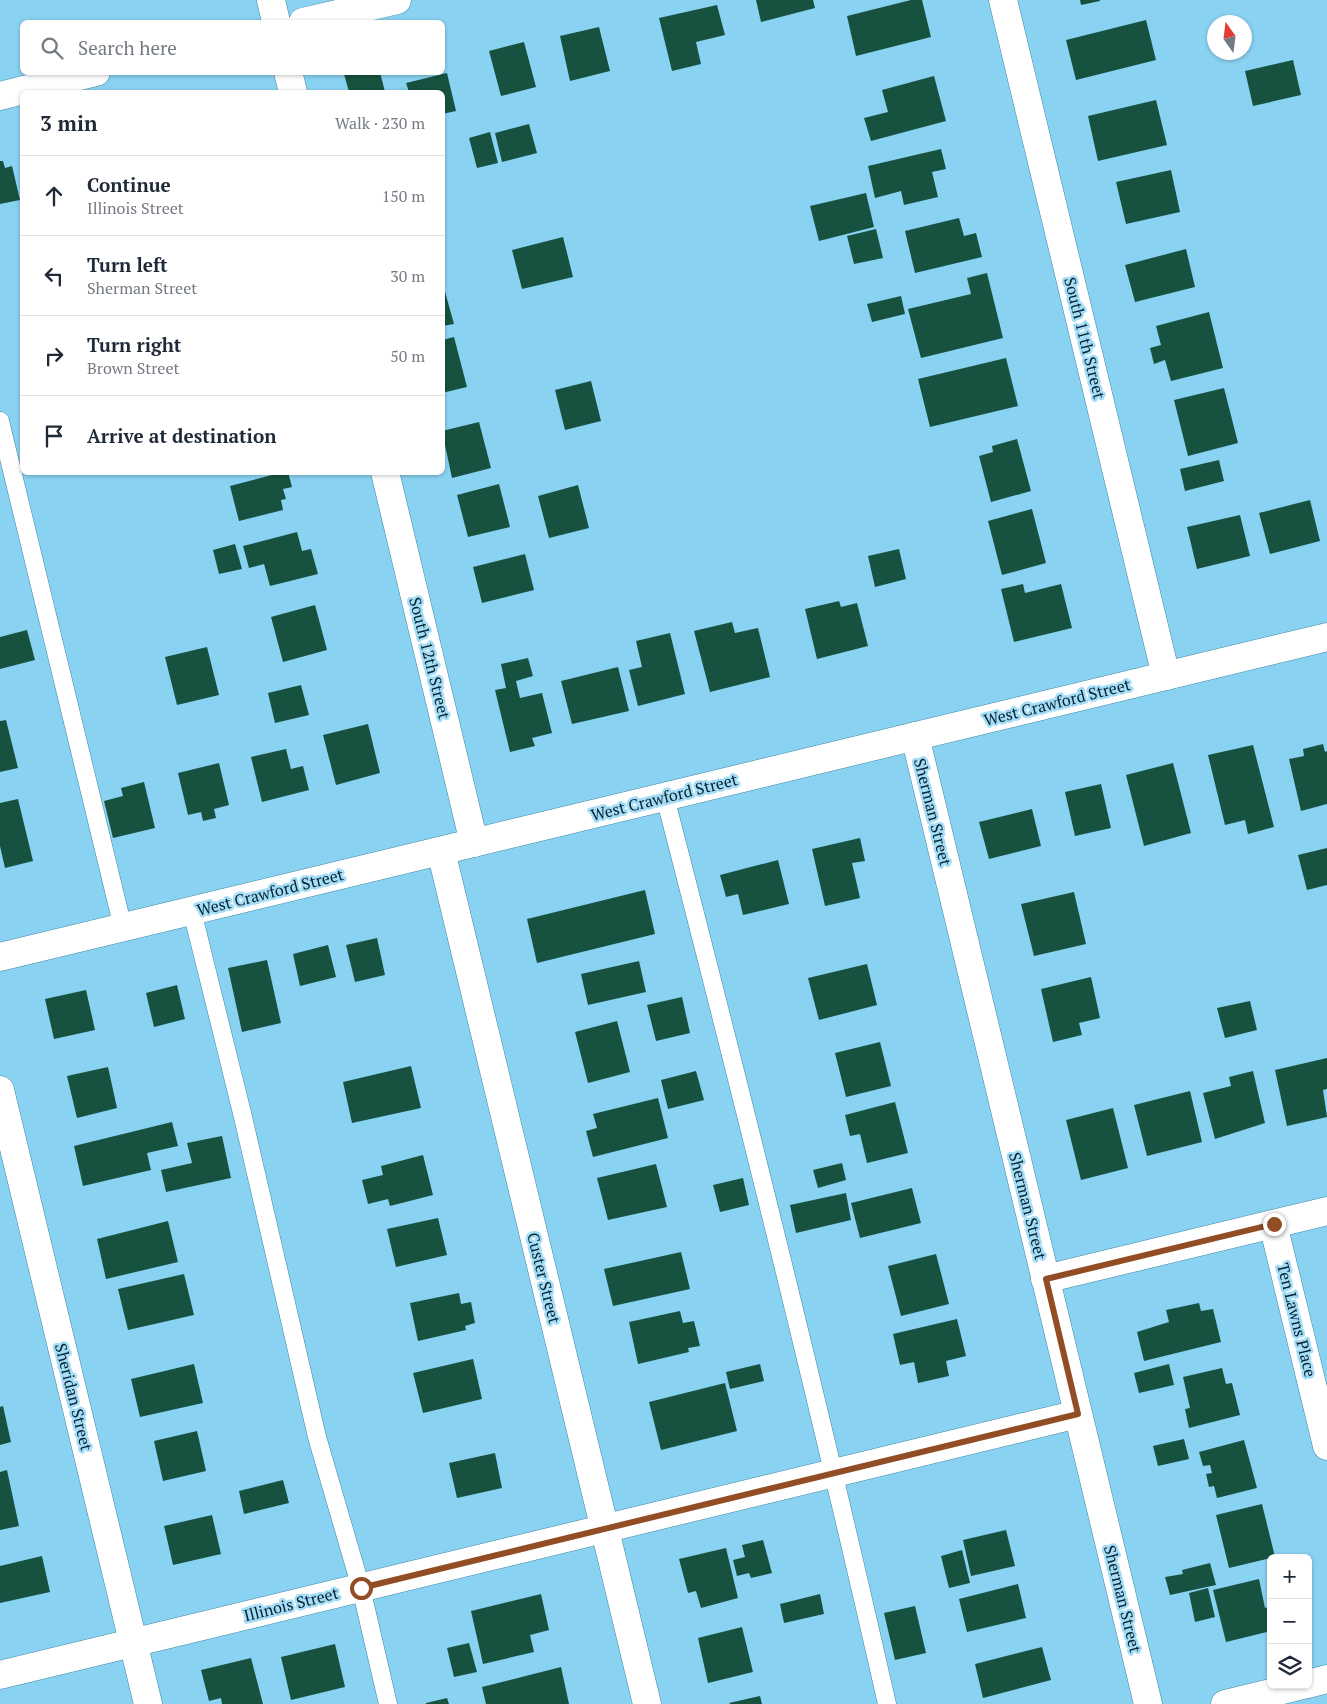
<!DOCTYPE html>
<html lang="en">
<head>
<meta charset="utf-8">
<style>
	:root { --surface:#fff; --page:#f2f2f3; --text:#1f2937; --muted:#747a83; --line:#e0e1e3 }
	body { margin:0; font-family:"PT Serif",serif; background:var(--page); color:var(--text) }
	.controls { position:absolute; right:15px; bottom:15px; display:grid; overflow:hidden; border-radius:8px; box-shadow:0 1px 4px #0004 }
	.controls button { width:45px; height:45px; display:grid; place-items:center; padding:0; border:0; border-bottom:1px solid var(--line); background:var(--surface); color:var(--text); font:25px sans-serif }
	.compass { position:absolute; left:1207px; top:15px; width:45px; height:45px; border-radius:50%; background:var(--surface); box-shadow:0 1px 4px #0004; rotate:346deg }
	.stop { position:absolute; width:15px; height:15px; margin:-11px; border:4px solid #934d24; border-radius:50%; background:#fff }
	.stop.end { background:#934d24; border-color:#fff; box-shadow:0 1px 5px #0008 }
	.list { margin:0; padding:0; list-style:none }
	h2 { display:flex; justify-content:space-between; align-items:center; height:65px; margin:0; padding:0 20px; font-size:21px }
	h2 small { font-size:16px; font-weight:400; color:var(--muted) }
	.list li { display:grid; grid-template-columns:32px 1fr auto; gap:15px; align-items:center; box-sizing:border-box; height:80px; padding:0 20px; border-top:1px solid var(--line) }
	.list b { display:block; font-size:19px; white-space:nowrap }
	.list p { margin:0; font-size:16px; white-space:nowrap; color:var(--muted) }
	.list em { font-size:16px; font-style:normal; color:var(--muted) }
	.icon { flex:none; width:28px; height:28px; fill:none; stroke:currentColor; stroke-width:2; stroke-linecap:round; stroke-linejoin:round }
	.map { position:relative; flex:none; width:1327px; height:1704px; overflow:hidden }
	.search { position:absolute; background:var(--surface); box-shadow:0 1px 4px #0004; left:20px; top:20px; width:425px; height:55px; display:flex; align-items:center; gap:12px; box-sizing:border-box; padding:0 18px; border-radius:8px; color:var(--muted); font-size:19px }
	.panel { position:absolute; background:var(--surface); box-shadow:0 1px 4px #0004; left:20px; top:90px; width:425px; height:385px; border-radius:8px }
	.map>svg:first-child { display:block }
</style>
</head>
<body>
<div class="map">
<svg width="1327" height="1704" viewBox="0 0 1327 1704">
	<rect width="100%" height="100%" fill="#8ad2f2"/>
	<path fill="#175240" d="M756 0H813L815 8 761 22Z
		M911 0H922L931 37 856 56 847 16Z
		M1080 0H1100V1L1081 5Z
		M717 5 725 35 696 42 701 64 672 71 659 18Z
		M1146 20 1156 60 1076 80 1066 40Z
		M599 27 610 71 570 81 560 36Z
		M524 42 536 87 501 96 489 51Z
		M1293 60 1301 95 1253 106 1245 71Z
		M352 72H380L385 92H349L344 74Z
		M447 73 456 111 442 114V92H409L406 83Z
		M934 76 946 121 871 141 864 118 888 112 882 90Z
		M1156 100 1167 145 1098 161 1088 116Z
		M529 124 537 153 502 162 495 133Z
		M490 132 498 163 477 168 469 138Z
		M941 149 946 169 932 172 938 197 904 205 901 191 875 198 868 166Z
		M0 161H3L5 168 12 166 20 200 0 204Z
		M1171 170 1180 212 1126 224 1116 182Z
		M866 193 874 227 819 241 810 206Z
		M959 218 964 236 976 233 982 257 915 273 905 231Z
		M876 229 883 258 854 264 847 236Z
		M563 237 573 277 522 289 512 250Z
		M1186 249 1195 287 1135 302 1125 265Z
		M987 273 1003 338 921 358 908 309 971 294 967 278Z
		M442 281 454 324 442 326Z
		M901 296 905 314 872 322 867 304Z
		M1209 312 1223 368 1171 381 1165 360 1154 364 1150 348 1161 345 1156 326Z
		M454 337 467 387 442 393V340Z
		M1006 358 1018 406 930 427 918 379Z
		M591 381 601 421 565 430 555 390Z
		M1224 388 1238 443 1188 456 1174 400Z
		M479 422 491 468 452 478 442 431Z
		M1017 439 1031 491 991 502 979 456 993 452 992 446Z
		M1219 460 1224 481 1185 491 1180 469Z
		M283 472H288L292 487 283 489 286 499 281 500 283 510 239 521 230 486Z
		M499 484 510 527 468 537 457 495Z
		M578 485 589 528 549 538 538 496Z
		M1310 500 1320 541 1270 554 1259 513Z
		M1032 509 1046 563 1002 575 988 521Z
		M1240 515 1250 556 1197 569 1187 527Z
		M297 532 302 551 311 549 318 574 270 586 264 564 249 568 243 546Z
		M235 544 242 569 219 574 213 550Z
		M899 549 906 579 875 587 868 556Z
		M525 554 534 590 482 603 473 567Z
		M1023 584 1025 593 1061 584 1072 628 1014 642 1001 589Z
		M839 601 841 607 857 603 868 646 817 659 805 609Z
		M315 605 327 650 283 662 271 617Z
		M732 622 735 633 758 628 770 677 710 692 694 631Z
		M27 630 35 660 0 669V637Z
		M670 633 685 694 638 706 629 670 642 667 636 641Z
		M207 647 219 695 177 705 165 657Z
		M528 658 533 676 516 681 520 698 542 693 552 733 532 738 535 746 510 752 495 690 506 688 501 664Z
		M618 667 629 711 572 724 561 681Z
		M301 685 309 715 275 723 268 693Z
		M6 720 18 768 0 772V721Z
		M368 724 380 773 336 785 323 735Z
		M1323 744 1325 752 1327 751V804L1301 811 1289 759 1304 756 1303 749Z
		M1253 745 1274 827 1248 834 1245 820 1225 825 1208 755Z
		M286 749 291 769 303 766 309 790 262 802 251 757Z
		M219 763 229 805 214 809 216 818 203 821 201 812 188 815 178 773Z
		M1173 763 1191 833 1144 846 1126 775Z
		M144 782 155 828 113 838 104 801 123 796 121 788Z
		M1101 784 1111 828 1075 836 1065 792Z
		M18 799 33 861 5 868 0 846V803Z
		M1032 809 1041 846 989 859 979 822Z
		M860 838 865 861 852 863 860 898 825 906 812 849Z
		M1327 848V885L1307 890 1298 855Z
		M778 860 789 904 743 915 738 894 726 897 720 875Z
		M645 890 655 934 537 963 527 919Z
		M1074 892 1086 944 1034 956 1021 904Z
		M377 938 385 975 355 982 346 945Z
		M328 945 336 977 300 986 293 954Z
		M267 960 281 1023 242 1032 228 968Z
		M639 961 646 992 588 1005 581 974Z
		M867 964 877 1005 819 1020 808 978Z
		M1091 977 1100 1018 1079 1023 1082 1035 1053 1042 1041 989Z
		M177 985 185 1019 154 1027 146 993Z
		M86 990 95 1030 54 1039 45 999Z
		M682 997 690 1033 656 1041 647 1005Z
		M1250 1001 1257 1030 1225 1038 1217 1008Z
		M617 1021 630 1072 588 1083 575 1032Z
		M880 1042 891 1086 846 1097 835 1053Z
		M1327 1058V1089L1323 1090 1327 1117 1287 1126 1275 1070Z
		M411 1066 421 1108 352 1123 343 1082Z
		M108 1067 117 1108 77 1118 67 1076Z
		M696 1071 704 1100 668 1109 661 1080Z
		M1253 1071 1265 1123 1215 1139 1203 1093 1231 1086 1229 1077Z
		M1190 1091 1202 1142 1147 1156 1134 1105Z
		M658 1098 668 1138 593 1157 586 1131 597 1128 593 1114Z
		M895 1102 908 1153 867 1163 860 1134 850 1136 845 1115Z
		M1113 1108 1128 1168 1081 1180 1066 1120Z
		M172 1122 178 1146 147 1153 151 1170 83 1186 74 1146Z
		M222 1136 231 1178 166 1192 161 1170 192 1163 187 1143Z
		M423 1155 433 1195 390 1206 388 1199 368 1204 362 1180 383 1175 381 1166Z
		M842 1163 846 1180 818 1188 813 1170Z
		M656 1164 667 1207 608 1220 597 1178Z
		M743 1178 749 1205 720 1212 713 1185Z
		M912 1188 921 1223 860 1238 851 1203Z
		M846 1193 851 1220 796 1233 790 1205Z
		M438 1218 447 1255 396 1267 387 1229Z
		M168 1221 178 1262 106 1279 97 1239Z
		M681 1252 690 1289 613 1306 604 1269Z
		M936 1254 949 1304 901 1316 888 1266Z
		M184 1274 194 1315 128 1330 118 1289Z
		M459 1293 461 1304 471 1302 475 1323 465 1326 466 1330 418 1341 410 1303Z
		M1199 1303 1201 1311 1213 1309 1221 1342 1144 1361 1137 1332 1169 1322 1166 1310Z
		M680 1311 683 1323 694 1321 700 1346 688 1348 689 1352 638 1364 629 1322Z
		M957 1319 966 1356 946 1361 949 1376 918 1383 914 1362 900 1365 893 1334Z
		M473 1359 482 1399 423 1413 413 1373Z
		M194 1364 203 1403 140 1417 131 1379Z
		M760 1364 764 1381 730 1389 726 1372Z
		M1169 1364 1174 1385 1139 1393 1134 1373Z
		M1222 1368 1226 1384 1232 1383 1240 1415 1189 1428 1185 1409 1190 1408 1183 1377Z
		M725 1383 737 1431 661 1450 649 1402Z
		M3 1406 11 1442 0 1445V1407Z
		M197 1431 206 1471 163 1481 154 1441Z
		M1184 1439 1189 1459 1158 1466 1153 1446Z
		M1244 1440 1257 1488 1217 1498 1214 1486 1209 1487 1206 1474 1212 1473 1210 1465 1203 1466 1199 1452Z
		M495 1453 502 1488 457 1498 449 1463Z
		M7 1470 19 1526 0 1530V1472Z
		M283 1480 289 1503 244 1514 239 1491Z
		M1262 1504 1275 1557 1229 1568 1216 1515Z
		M212 1515 221 1554 173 1565 164 1526Z
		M1006 1530 1015 1566 971 1576 963 1540Z
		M763 1540 772 1573 751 1578 749 1573 737 1576 733 1560 745 1557 742 1545Z
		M726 1548 738 1598 701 1608 696 1591 688 1593 679 1559Z
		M962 1550 970 1583 949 1588 941 1556Z
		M42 1556 50 1592 0 1603V1566Z
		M1210 1563 1216 1585 1170 1595 1165 1577 1183 1574 1182 1570Z
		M1259 1579 1265 1608 1271 1606V1631L1226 1642 1213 1590Z
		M1018 1584 1026 1618 967 1632 959 1599Z
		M1208 1588 1215 1617 1195 1622 1189 1593Z
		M541 1594 549 1630 530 1635 534 1652 483 1664 471 1611Z
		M820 1594 824 1614 784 1623 780 1604Z
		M915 1606 926 1653 895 1660 884 1613Z
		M742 1627 753 1672 708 1683 698 1638Z
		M469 1643 477 1672 454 1677 447 1648Z
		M335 1644 345 1687 291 1700 281 1657Z
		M1042 1647 1051 1680 983 1698 975 1664Z
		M251 1658 263 1704H222L221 1698 209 1701 201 1670Z
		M561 1667 569 1704H486L482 1687Z
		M760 1696 762 1704H730L729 1703Z
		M447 1698 449 1704H426V1703Z"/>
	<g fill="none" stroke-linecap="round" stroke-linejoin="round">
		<defs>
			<path id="service" d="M0 421 123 928
				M665 797C743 1098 818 1400 887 1704
				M192 911 243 1117 317 1437 361 1588 388 1704"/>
			<path id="minor" d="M271 0 276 22
				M1003 0 1166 676
				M303 22 397 0
				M288 72 293 92
				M0 96 96 72
				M385 472 474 843
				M915 736 1148 1704
				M441 851 647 1704
				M0 1090 148 1704
				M1273 1224 1327 1446
				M1045 1279 1327 1211
				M0 1675 1078 1414
				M1308 1684 1327 1679
				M1225 1704 1303 1685"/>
			<path id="secondary" d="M0 957 1327 637"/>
		</defs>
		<use href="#service" stroke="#3f87a5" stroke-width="19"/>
		<use href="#minor" stroke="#3f87a5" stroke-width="29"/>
		<use href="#secondary" stroke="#3f87a5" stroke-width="29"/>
		<use href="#service" stroke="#fff" stroke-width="18"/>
		<use href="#minor" stroke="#fff" stroke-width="28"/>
		<use href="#secondary" stroke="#fff" stroke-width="28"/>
	</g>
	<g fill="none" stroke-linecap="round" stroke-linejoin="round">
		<path stroke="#934d24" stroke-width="6" d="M361 1588 1078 1414 1046 1279 1274 1224"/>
	</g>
	<g text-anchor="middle" stroke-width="5" stroke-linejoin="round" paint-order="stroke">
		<g font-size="16" fill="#04222f" stroke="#a5ddf7">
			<text transform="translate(1085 338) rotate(76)" y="6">South 11th Street</text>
			<text transform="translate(430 658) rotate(76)" y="6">South 12th Street</text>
			<text transform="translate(1057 702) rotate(-14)" y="6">West Crawford Street</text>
			<text transform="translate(664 797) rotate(-14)" y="6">West Crawford Street</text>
			<text transform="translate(933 812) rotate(76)" y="6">Sherman Street</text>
			<text transform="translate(270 892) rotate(-14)" y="6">West Crawford Street</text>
			<text transform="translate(1028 1206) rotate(76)" y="6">Sherman Street</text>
			<text transform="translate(544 1278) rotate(76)" y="6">Custer Street</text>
			<text transform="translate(1297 1320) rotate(76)" y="6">Ten Lawns Place</text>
			<text transform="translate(74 1397) rotate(76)" y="6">Sheridan Street</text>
			<text transform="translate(1123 1599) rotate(76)" y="6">Sherman Street</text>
			<text transform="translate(291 1604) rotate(-14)" y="6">Illinois Street</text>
		</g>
	</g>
</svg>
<div class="controls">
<button>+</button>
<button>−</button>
<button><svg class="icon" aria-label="layers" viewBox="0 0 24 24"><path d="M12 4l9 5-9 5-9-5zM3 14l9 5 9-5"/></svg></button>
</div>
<svg class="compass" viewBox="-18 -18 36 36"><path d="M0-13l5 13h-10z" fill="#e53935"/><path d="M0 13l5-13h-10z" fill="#747a83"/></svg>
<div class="stop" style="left:361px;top:1588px"></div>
<div class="stop end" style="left:1274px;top:1224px"></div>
<div class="search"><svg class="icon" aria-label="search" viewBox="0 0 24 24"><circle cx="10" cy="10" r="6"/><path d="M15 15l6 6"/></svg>Search here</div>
<section class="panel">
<h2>3 min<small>Walk · 230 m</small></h2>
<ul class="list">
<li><svg class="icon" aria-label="ahead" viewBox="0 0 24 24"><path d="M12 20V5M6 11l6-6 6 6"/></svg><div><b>Continue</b><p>Illinois Street</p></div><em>150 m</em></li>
<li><svg class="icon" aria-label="left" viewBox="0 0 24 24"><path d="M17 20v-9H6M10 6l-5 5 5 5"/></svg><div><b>Turn left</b><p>Sherman Street</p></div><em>30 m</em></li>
<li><svg class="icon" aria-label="right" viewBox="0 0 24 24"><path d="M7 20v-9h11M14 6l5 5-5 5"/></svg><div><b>Turn right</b><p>Brown Street</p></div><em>50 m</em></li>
<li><svg class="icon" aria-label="arrive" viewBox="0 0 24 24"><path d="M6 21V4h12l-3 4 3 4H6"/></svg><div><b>Arrive at destination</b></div></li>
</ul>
</section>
</div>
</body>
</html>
